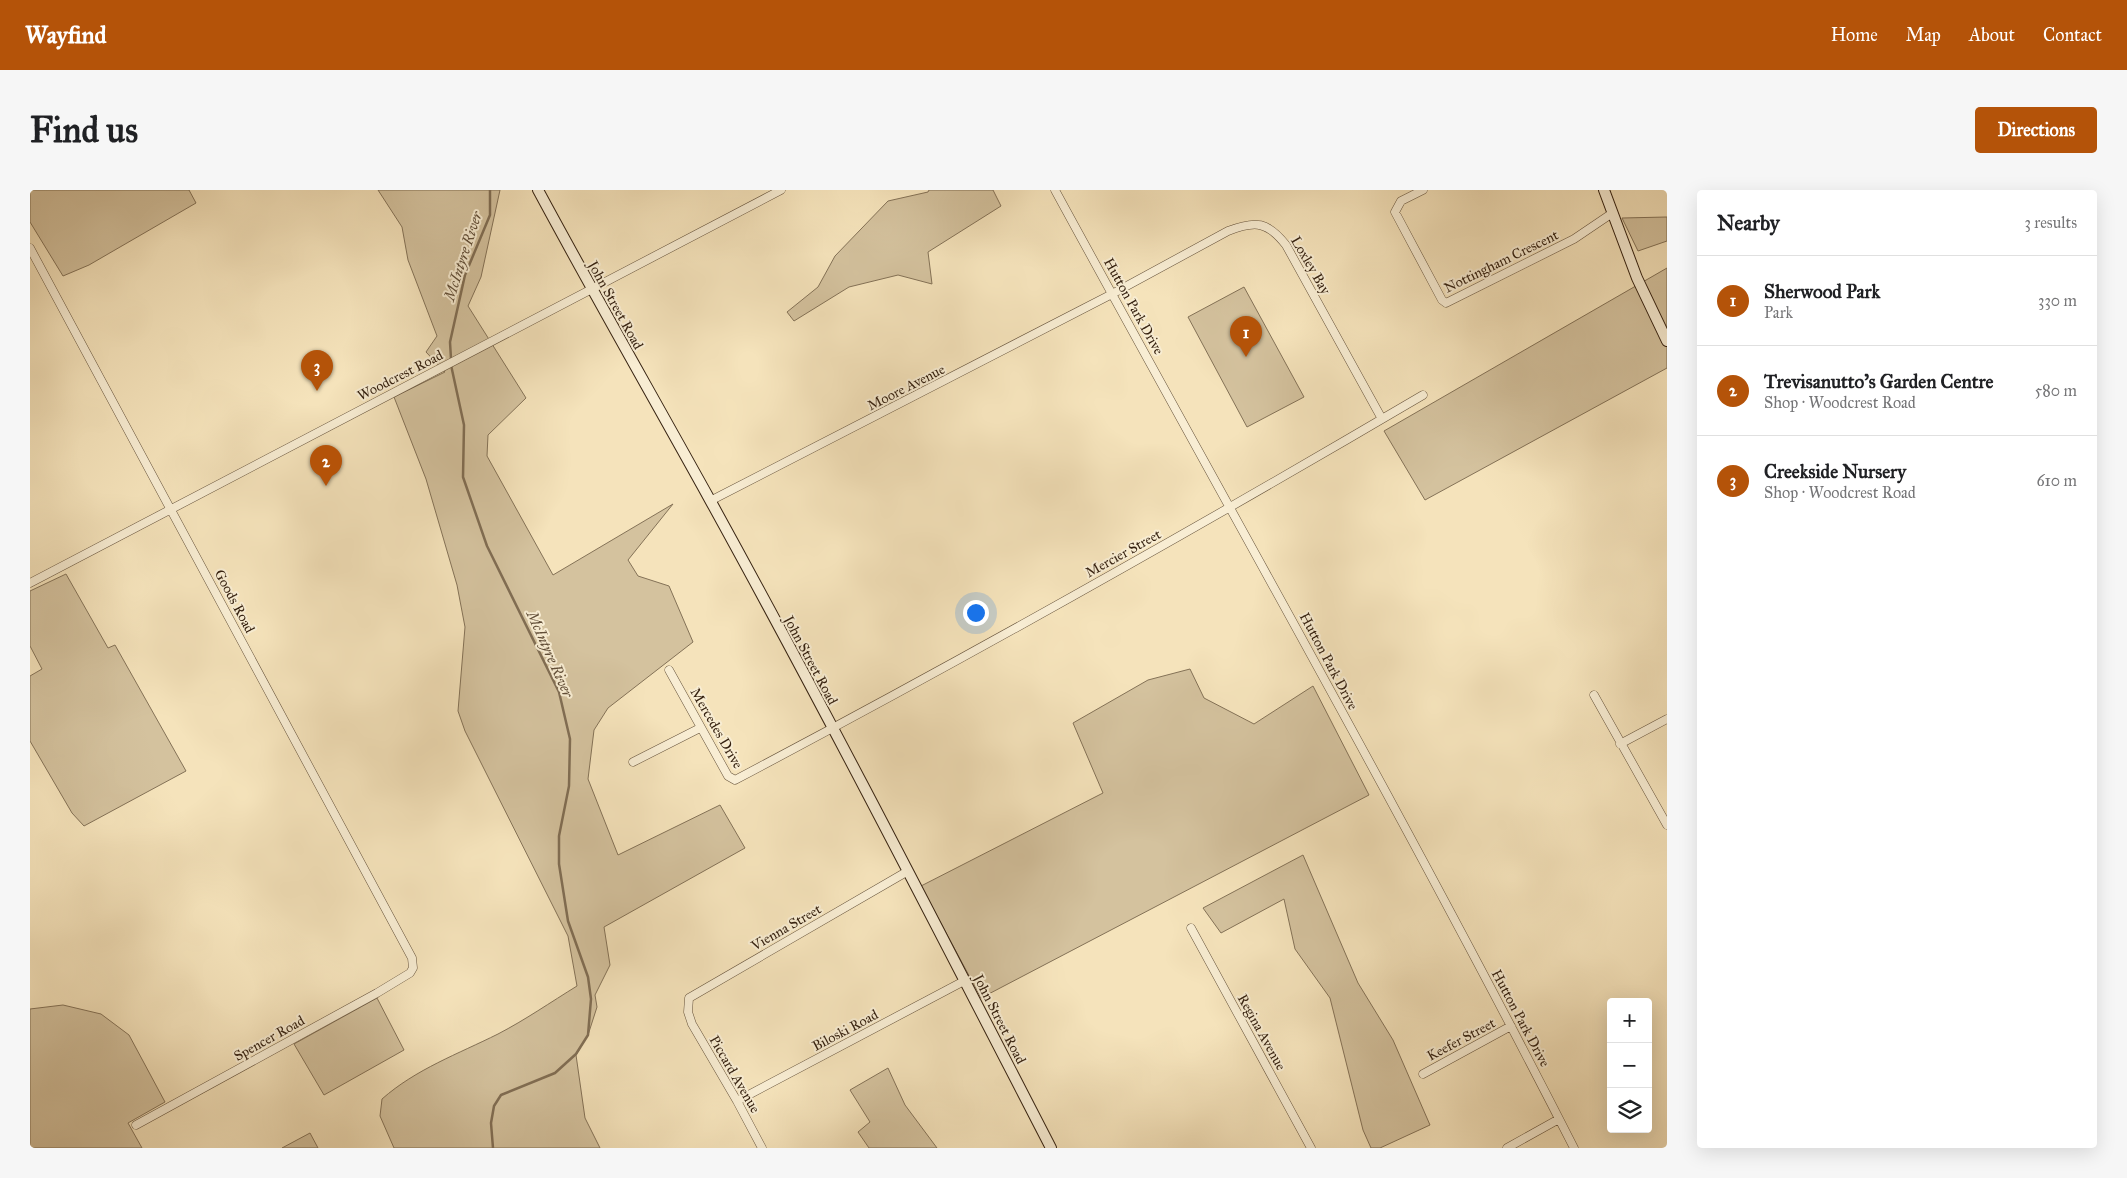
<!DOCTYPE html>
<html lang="en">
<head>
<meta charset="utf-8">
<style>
	:root { --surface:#fff; --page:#f6f6f6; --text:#202124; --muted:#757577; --line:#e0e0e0; --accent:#b45309 }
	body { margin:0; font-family:"IM FELL Great Primer",serif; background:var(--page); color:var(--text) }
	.controls { position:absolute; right:15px; bottom:15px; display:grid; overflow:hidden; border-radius:5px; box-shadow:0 5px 20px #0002 }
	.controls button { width:45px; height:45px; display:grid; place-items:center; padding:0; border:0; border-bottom:1px solid var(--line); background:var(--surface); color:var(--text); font:25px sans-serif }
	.you { position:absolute; left:945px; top:422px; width:18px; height:18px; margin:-12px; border:4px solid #fff; border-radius:50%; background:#1a73e8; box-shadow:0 0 0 8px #1a73e833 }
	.badge { display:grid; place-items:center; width:32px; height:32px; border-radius:50%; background:var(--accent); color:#fff; font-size:16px; font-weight:700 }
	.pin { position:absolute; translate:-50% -41px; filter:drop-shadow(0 1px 2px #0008) }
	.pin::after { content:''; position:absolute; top:26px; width:18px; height:15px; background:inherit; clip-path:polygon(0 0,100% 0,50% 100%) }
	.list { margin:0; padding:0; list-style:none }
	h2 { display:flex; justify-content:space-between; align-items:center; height:65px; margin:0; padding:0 20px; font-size:21px }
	h2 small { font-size:16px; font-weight:400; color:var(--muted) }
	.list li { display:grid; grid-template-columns:32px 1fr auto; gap:15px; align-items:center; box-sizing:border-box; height:90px; padding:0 20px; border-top:1px solid var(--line) }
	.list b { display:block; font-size:19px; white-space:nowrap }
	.list p { margin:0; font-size:16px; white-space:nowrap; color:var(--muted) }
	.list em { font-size:16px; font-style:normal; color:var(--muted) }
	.icon { flex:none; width:28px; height:28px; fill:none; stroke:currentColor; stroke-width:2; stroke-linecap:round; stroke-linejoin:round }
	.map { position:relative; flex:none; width:1637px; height:958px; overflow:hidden; border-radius:5px }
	header { display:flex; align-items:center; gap:30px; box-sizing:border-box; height:70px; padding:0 25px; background:var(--accent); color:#fff }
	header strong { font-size:24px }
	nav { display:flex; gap:28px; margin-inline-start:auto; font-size:18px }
	.intro { display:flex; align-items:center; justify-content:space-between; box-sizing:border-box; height:120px; padding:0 30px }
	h1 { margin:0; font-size:35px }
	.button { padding:12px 22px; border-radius:5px; background:var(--accent); color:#fff; font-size:18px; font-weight:700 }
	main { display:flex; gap:30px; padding:0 30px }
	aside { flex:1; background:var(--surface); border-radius:5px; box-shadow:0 5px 20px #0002 }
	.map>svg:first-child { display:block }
</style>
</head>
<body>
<header>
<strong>Wayfind</strong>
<nav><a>Home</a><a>Map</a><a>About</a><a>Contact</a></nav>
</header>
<div class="intro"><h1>Find us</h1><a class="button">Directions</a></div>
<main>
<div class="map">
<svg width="1637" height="958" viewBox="0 0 1637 958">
	<rect width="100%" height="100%" fill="#f5e3bb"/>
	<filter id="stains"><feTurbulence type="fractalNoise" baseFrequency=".004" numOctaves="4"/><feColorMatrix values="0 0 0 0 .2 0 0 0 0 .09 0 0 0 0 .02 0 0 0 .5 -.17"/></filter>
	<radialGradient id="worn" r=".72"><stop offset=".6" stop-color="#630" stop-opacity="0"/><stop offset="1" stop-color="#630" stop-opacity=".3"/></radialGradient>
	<path fill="#d4c29e" stroke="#847257" d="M0 0H159L166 13 59 75 33 86 0 32Z
		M348 0H470L451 87 438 116 496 208 458 245 457 266 523 385 643 314 598 370 608 386 639 396 663 452 578 518 564 540 558 589 588 665 690 615 715 658 574 737 580 775 565 805 567 817 558 845 546 865 555 928 570 958H364L350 926 352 909C386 879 428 864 468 844 495 830 521 812 547 796L538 746 435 541 428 521 435 437 427 395 396 289 364 207 415 182 396 162 407 146 378 70 372 37Z
		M899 0H963L971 16 898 62 902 94 868 85 819 97 764 131 757 122 788 97 805 66 858 11 898 2Z
		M1637 27V51L1608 61 1592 28Z
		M1637 78V178L1395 310 1354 241Z
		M1214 97 1274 207 1217 237 1158 127Z
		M36 384 78 458 85 455 156 581 54 636 42 623 0 551V486L12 479 0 456V401Z
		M1160 479 1174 508 1224 534 1283 496 1339 605 951 808 891 696 1073 603 1043 533 1118 490Z
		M1273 665 1328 793 1363 850 1400 935 1350 958H1341L1333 940 1300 808 1265 759 1254 709 1191 743 1173 718Z
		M347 808 374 860 294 905 264 854Z
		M33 815 71 824 99 845 135 912 98 933 112 958H0V819Z
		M858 878 875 915 907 958H839L828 942 840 932 820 900Z
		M280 943 288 958H252Z"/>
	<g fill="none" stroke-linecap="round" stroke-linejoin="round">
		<path stroke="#816e54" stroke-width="2.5" d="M421 169 420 152 435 85 460 25V0
			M421 175 434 235 433 287 457 356 529 502 540 549 539 596 529 646V674L538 731 558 787 561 809 558 845 546 864 525 883 471 905 464 916 461 933 463 958"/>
		<defs>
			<path id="street" d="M1025 0C1199 319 1379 635 1544 958
				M1393 0 1371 11 1365 22 1412 110 1416 113 1544 49 1581 24
				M0 58 382 768 383 778 380 783 347 803 106 935
				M680 311 1082 104 1198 41C1226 30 1238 32 1256 55L1352 229
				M0 393 751 0
				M639 480 698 586 705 590C938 467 1167 338 1393 205
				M1564 505 1637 635
				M1590 554 1637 529
				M603 572 670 538
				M1161 738 1281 958
				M1393 884 1481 836
				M707 911 934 791
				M732 958 707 911 662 834 658 822 659 808 878 681
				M1477 958 1529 929"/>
			<path id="secondary" d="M508 0C564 104 623 207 680 310 798 524 909 741 1021 958
				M1574 0 1607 88 1637 151"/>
		</defs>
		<use href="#street" stroke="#65523b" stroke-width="9"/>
		<use href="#secondary" stroke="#352110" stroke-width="12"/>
		<use href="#street" stroke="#f8edd3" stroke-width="8"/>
		<use href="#secondary" stroke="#f8edd3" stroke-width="10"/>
	</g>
	<g text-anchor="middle" stroke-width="4" stroke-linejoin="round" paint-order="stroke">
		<g font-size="14" fill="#352110" stroke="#f8edd3">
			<text transform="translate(1471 71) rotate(-26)" y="5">Nottingham Crescent</text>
			<text transform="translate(1281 75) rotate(60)" y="5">Loxley Bay</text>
			<text transform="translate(586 115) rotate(61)" y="5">John Street Road</text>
			<text transform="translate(1104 116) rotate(61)" y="5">Hutton Park Drive</text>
			<text transform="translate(370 185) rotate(-27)" y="5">Woodcrest Road</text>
			<text transform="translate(876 197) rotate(-27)" y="5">Moore Avenue</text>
			<text transform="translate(1093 363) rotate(-29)" y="5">Mercier Street</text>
			<text transform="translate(205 411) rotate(62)" y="5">Goods Road</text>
			<text transform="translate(781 470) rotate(62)" y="5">John Street Road</text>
			<text transform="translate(1299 471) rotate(62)" y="5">Hutton Park Drive</text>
			<text transform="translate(687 538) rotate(60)" y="5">Mercedes Drive</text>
			<text transform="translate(756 737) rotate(-30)" y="5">Vienna Street</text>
			<text transform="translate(1491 828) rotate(62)" y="5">Hutton Park Drive</text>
			<text transform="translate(970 829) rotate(63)" y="5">John Street Road</text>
			<text transform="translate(815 840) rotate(-28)" y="5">Biloski Road</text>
			<text transform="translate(1232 842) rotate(61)" y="5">Regina Avenue</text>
			<text transform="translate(239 848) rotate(-29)" y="5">Spencer Road</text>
			<text transform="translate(1431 849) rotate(-28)" y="5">Keefer Street</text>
			<text transform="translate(705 884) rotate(60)" y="5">Piccard Avenue</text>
		</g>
		<g font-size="15" font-style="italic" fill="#614e38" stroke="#f8edd3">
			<text transform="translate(433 66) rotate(-72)" y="5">McIntyre River</text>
			<text transform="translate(520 464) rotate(66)" y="5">McIntyre River</text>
		</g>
	</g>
	<rect width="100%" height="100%" filter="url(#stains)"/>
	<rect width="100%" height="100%" fill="url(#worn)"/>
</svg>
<div class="controls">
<button>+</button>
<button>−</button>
<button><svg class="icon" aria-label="layers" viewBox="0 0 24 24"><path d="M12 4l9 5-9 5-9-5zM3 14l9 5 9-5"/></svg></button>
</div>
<div class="you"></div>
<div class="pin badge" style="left:1216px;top:167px">1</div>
<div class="pin badge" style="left:296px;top:296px">2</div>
<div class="pin badge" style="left:287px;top:201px">3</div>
</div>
<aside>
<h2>Nearby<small>3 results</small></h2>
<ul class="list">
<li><span class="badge">1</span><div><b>Sherwood Park</b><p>Park</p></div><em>330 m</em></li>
<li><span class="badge">2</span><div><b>Trevisanutto's Garden Centre</b><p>Shop · Woodcrest Road</p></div><em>580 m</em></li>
<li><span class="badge">3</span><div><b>Creekside Nursery</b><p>Shop · Woodcrest Road</p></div><em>610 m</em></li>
</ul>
</aside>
</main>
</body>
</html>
